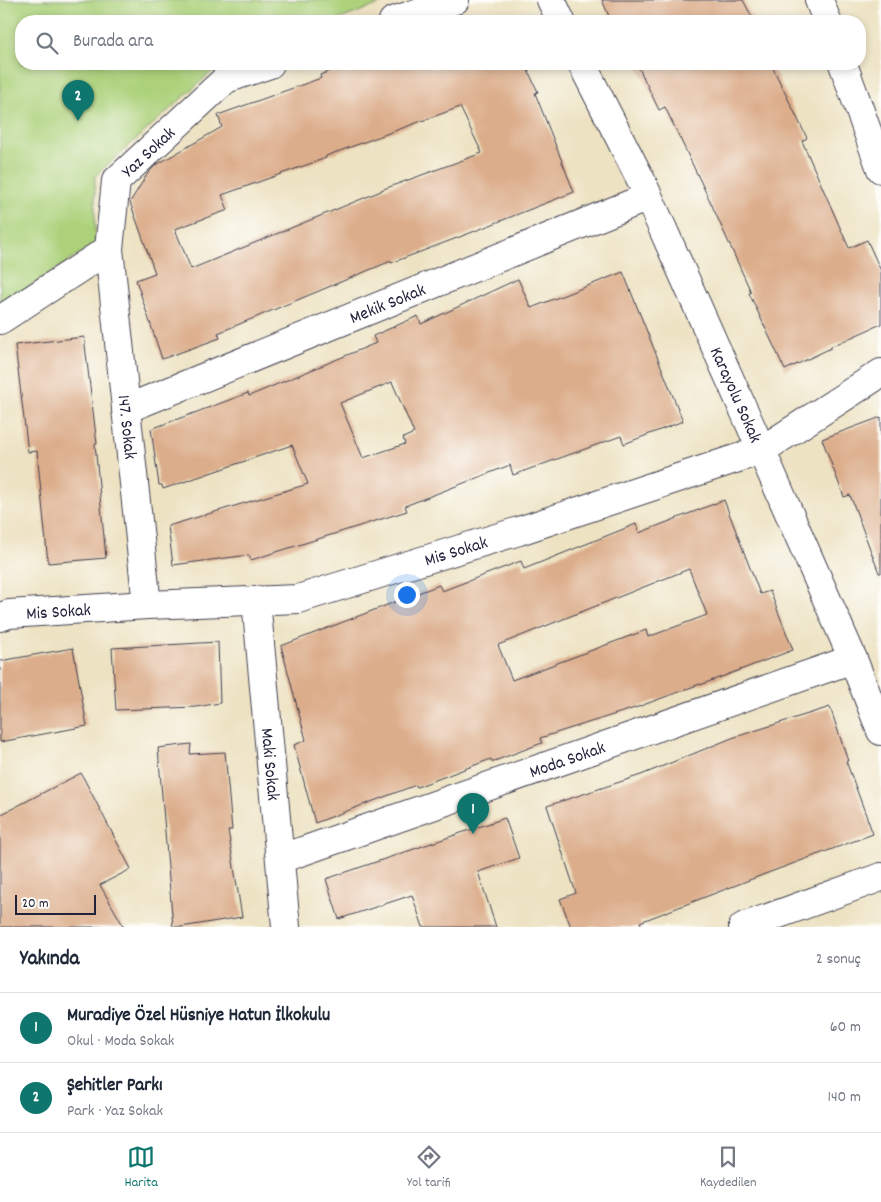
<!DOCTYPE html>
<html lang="tr">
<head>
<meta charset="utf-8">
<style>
	:root { --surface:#fff; --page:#f6f6f7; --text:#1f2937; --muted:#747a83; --line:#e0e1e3; --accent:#0f766e }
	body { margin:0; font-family:Dekko,sans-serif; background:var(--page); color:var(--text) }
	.scale { position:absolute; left:15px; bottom:12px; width:81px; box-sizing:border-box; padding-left:5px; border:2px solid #22223b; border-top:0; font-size:14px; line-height:18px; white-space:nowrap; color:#22223b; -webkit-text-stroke:4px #fdfcf7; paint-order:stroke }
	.you { position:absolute; left:406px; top:594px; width:18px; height:18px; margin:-12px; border:4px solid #fff; border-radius:50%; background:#1a73e8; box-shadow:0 0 0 8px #1a73e833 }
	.badge { display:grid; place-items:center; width:32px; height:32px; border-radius:50%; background:var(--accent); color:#fff; font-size:16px; font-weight:700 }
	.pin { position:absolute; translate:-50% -41px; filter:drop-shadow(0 1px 2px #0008) }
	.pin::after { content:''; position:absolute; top:26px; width:18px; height:15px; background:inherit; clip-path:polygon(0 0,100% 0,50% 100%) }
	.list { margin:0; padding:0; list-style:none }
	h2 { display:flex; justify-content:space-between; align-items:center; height:65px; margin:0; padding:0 20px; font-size:21px }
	h2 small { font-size:16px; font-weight:400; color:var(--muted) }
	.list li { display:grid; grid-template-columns:32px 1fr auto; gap:15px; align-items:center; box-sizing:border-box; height:70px; padding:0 20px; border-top:1px solid var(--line) }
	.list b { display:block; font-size:19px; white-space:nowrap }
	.list p { margin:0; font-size:16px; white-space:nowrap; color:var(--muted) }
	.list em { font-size:16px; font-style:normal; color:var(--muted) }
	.icon { flex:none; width:28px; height:28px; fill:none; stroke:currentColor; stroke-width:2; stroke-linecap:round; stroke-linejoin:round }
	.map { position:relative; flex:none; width:881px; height:927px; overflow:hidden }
	.search { position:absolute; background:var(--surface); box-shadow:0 2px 8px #0003; left:15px; right:15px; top:15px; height:55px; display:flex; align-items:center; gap:12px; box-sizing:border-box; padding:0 18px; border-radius:20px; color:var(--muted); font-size:19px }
	.sheet { height:205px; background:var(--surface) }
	nav { display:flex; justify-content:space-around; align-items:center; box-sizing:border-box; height:70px; border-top:1px solid var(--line); background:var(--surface); font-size:14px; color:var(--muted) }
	nav a { display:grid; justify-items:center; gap:2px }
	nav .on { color:var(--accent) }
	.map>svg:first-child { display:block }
</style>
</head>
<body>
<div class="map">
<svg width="881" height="927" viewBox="0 0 881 927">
	<rect width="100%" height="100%" fill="#fdfcf7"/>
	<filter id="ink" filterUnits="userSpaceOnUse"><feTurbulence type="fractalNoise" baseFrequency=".02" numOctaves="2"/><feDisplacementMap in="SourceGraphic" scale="10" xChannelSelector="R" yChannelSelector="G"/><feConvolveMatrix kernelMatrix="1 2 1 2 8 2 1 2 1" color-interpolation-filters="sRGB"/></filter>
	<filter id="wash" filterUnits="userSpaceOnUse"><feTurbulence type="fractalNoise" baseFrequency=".0096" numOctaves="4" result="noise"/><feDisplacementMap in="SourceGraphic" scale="20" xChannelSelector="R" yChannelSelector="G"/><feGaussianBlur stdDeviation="1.12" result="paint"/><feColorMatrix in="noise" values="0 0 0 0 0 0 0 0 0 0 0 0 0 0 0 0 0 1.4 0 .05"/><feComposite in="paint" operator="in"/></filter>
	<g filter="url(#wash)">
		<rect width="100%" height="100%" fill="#ede2c2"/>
		<path fill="#acd17a" stroke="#677a5a" d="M0 0H390L335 21H21V64H224L217 67 95 176V244L0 306Z"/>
		<g id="blocks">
			<path fill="#dcad8b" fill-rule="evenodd" d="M602 0H743L754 21H611Z
				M348 64H525L538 92 535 93 574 192 470 233 391 263V261L218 333 220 338 162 359 136 280 155 273 130 202 148 173 156 165 222 127 218 115 321 78 320 75ZM460 107 482 153 381 190V191L191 269 175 229 228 210 222 195 326 158V156Z
				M637 64H771L807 138 802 141 849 248 867 240 881 271V324L830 347 831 348 785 370 749 293 751 292 710 201 665 107 659 110Z
				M623 272 683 421 624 444 621 436 513 475 510 465 405 506 407 511 251 560 249 555 173 565 168 526 308 484 292 445 163 489 162 485H159L151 429 248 393 249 396 376 343 373 336 418 316 421 324 518 279 531 308ZM392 382 414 433 403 438 405 444 363 458 340 403Z
				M84 337 97 444H95L106 558 48 563 37 451 28 452 15 345Z
				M881 417V573H879L850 495 844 497 822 439Z
				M724 500 760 594 770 591 793 650 700 685V684L635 708 540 738 542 743 492 762 491 759 417 787 416 785 315 823 294 745 306 740 281 646 439 585 442 591 521 561 524 569 636 524 639 533ZM689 569 707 615 648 637 646 630 512 680 498 645Z
				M218 642 220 703 196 707 116 710 112 648Z
				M73 648 87 726 0 742V661Z
				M830 707 848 761H846L873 834 765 874 640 922 642 927H571L560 899 576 893 547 806 641 775 732 738Z
				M191 744 190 754 225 752 232 830H228L242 917 181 927H173L158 748Z
				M81 773 131 869 100 885 124 927H0V815Z
				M505 818 519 858 478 872 496 927H423L412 895 339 919 326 879Z"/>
		</g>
	</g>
	<g filter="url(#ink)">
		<use href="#blocks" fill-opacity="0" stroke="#403f4f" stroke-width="1"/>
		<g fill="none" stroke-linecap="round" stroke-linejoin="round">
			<defs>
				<g id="minor">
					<path d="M819 0 827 21"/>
					<path d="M393 21 455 0"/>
					<path d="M843 64 881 169"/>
					<path id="s1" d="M109 249 147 605"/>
					<path id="s2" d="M0 320 109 249 116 181 226 79 270 64"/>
					<path id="s3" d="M126 409 648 197"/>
					<path id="s4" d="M256 600 286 927"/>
					<path id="s5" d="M0 617 9 614 147 605 298 599 519 531 762 450 881 373"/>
					<path id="s6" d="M280 859 853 659"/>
					<path d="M743 927 881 877"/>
				</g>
				<g id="tertiary">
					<path d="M551 0 561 21"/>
					<path id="s7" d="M582 64 641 180 753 431 853 659 881 731"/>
				</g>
			</defs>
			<use href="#minor" stroke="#403f4f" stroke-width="30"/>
			<use href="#tertiary" stroke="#403f4f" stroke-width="30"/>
			<use href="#minor" stroke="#fff" stroke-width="28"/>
			<use href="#tertiary" stroke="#fff" stroke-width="28"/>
		</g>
	</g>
	<g text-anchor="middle" stroke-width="4.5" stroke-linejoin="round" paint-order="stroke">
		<g font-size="18" fill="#22223b" stroke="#fdfcf7">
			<text dy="6" stroke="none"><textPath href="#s2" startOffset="242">Yaz Sokak</textPath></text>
			<text dy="6" stroke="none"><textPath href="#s3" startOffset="282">Mekik Sokak</textPath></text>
			<text dy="6" stroke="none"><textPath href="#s7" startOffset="365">Karayolu Sokak</textPath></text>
			<text dy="6" stroke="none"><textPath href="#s1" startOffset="179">147. Sokak</textPath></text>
			<text dy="6" stroke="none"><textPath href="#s5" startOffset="464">Mis Sokak</textPath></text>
			<text dy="6" stroke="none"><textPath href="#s5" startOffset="59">Mis Sokak</textPath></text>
			<text dy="6" stroke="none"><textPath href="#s6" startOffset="304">Moda Sokak</textPath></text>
			<text dy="6" stroke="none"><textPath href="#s4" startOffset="165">Maki Sokak</textPath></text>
		</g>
	</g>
</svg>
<div class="scale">20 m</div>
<div class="you"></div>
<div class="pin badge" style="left:473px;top:834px">1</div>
<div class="pin badge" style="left:78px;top:121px">2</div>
<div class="search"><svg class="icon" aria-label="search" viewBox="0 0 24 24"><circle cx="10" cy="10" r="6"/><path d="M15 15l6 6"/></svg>Burada ara</div>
</div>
<section class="sheet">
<h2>Yakında<small>2 sonuç</small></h2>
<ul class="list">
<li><span class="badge">1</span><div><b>Muradiye Özel Hüsniye Hatun İlkokulu</b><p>Okul · Moda Sokak</p></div><em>60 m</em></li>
<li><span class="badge">2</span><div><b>Şehitler Parkı</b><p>Park · Yaz Sokak</p></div><em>140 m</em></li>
</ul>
</section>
<nav>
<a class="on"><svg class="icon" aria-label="map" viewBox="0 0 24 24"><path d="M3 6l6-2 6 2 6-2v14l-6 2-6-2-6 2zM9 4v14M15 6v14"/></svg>Harita</a>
<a><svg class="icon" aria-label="directions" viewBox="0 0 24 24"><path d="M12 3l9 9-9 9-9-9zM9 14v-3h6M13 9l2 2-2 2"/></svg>Yol tarifi</a>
<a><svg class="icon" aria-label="saved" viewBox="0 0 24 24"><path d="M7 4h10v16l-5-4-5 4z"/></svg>Kaydedilen</a>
</nav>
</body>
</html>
